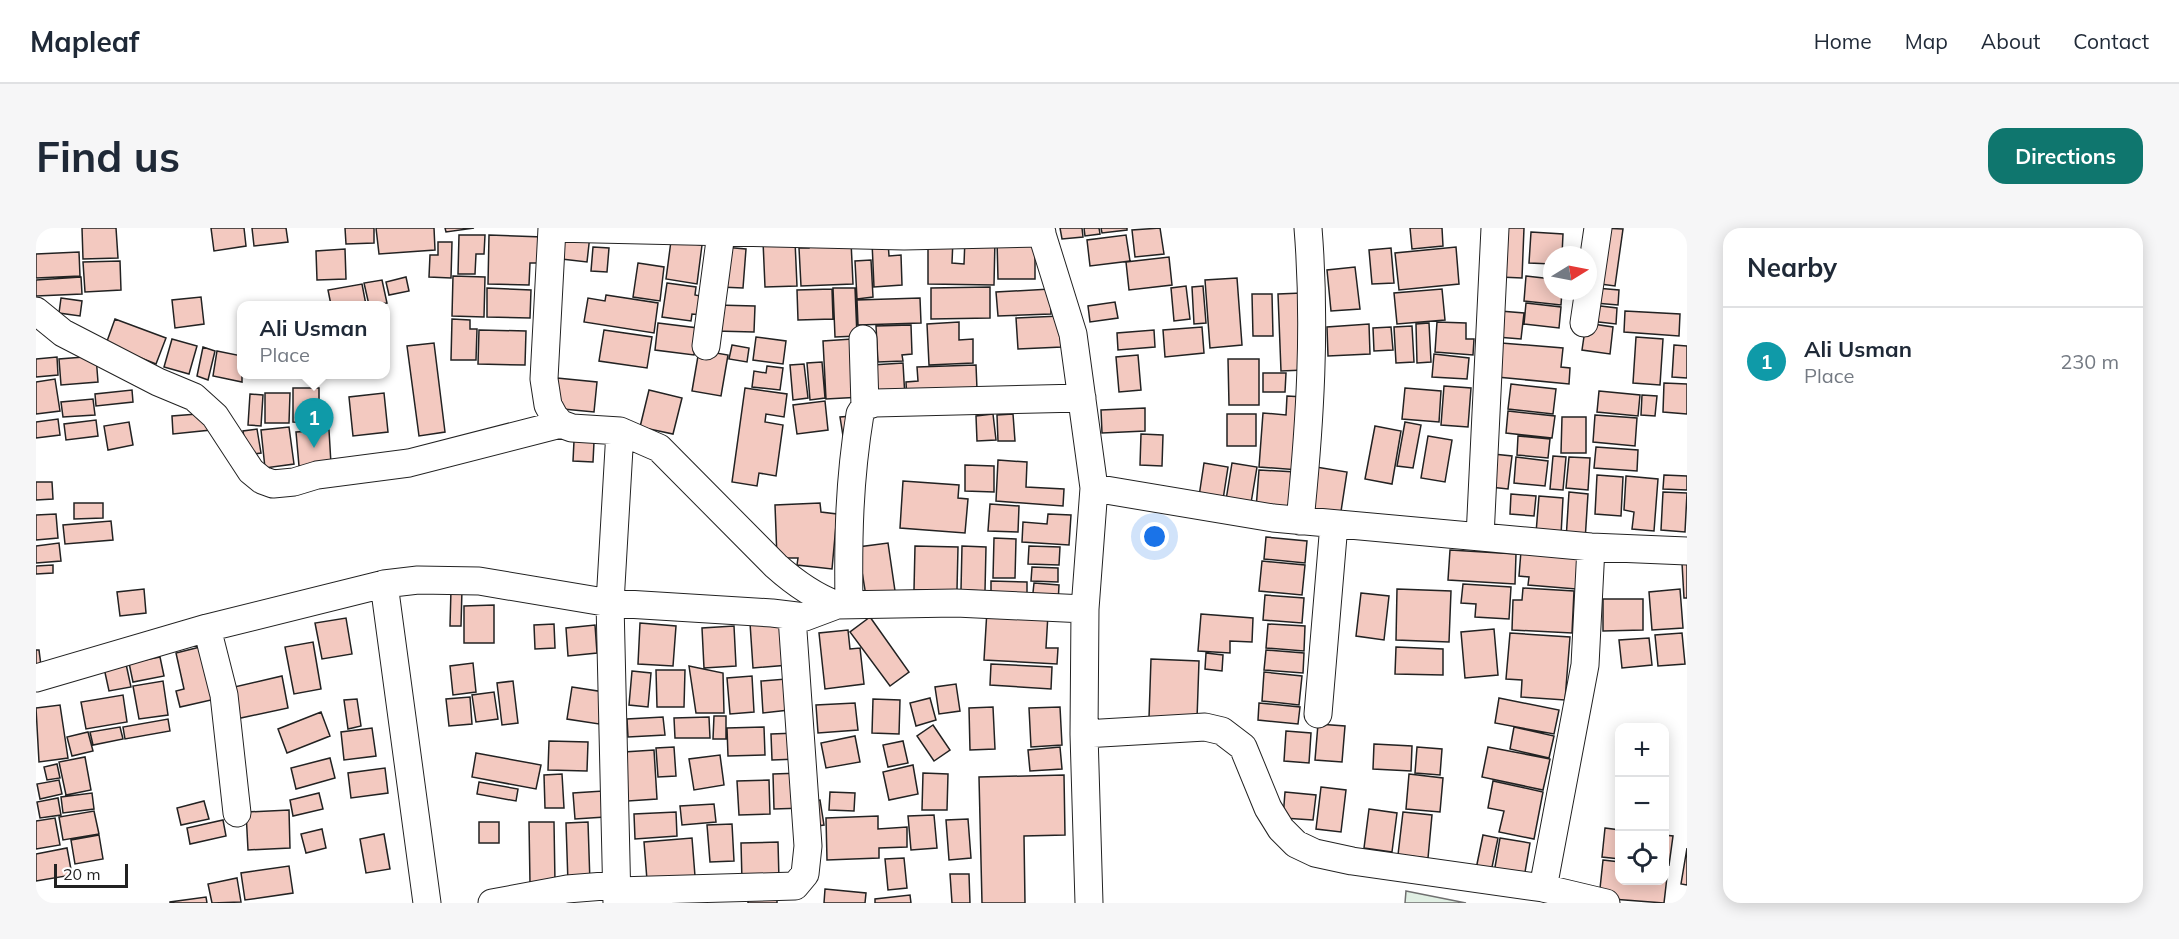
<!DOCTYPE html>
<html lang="en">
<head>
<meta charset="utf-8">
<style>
	:root { --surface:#fff; --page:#f6f6f7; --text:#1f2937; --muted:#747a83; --line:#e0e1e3; --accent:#0f766e }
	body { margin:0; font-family:Mulish,sans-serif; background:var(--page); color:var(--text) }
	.controls { position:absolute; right:18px; bottom:18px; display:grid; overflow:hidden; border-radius:12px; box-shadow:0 3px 15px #0003 }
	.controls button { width:54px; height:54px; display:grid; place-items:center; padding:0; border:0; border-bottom:2px solid var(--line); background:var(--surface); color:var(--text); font:30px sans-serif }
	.compass { position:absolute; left:1507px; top:18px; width:54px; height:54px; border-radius:50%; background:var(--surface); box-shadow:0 3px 15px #0003; rotate:80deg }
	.scale { position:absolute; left:18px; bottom:15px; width:74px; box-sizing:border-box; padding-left:6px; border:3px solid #222; border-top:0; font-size:16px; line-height:21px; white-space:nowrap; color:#222; -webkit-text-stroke:4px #fff; paint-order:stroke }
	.you { position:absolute; left:1119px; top:309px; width:21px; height:21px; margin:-15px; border:4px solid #fff; border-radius:50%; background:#1a73e8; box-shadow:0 0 0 9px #1a73e833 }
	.badge { display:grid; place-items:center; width:39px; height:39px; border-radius:50%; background:var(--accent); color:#fff; font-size:20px; font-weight:700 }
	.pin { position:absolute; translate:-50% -50px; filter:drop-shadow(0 2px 3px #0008) }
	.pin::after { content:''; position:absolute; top:32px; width:21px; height:18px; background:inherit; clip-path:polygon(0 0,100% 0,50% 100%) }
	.popup { position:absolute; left:201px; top:73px; width:153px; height:78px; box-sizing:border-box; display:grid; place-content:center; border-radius:12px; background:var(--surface); filter:drop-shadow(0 2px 4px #0005); font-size:20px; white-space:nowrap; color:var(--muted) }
	.popup b { font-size:22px; color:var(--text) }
	.popup::after { content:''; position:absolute; left:50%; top:100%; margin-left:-12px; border:12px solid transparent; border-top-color:var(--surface) }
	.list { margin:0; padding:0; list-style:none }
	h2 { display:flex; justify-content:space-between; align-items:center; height:78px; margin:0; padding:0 24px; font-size:26px }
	h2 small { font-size:20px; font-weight:400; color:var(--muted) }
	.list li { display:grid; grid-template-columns:39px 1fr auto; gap:18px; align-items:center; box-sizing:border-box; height:108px; padding:0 24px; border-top:2px solid var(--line) }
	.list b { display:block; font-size:22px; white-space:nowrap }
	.list p { margin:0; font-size:20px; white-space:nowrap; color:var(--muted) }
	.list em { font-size:20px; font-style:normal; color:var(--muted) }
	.icon { flex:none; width:33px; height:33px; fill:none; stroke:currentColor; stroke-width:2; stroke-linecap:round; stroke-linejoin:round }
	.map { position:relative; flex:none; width:1651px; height:675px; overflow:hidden; border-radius:18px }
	header { display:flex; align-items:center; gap:36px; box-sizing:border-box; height:84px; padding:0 30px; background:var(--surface); border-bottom:2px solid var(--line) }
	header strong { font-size:28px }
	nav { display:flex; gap:33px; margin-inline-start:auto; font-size:21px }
	.intro { display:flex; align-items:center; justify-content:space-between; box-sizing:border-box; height:144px; padding:0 36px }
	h1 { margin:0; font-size:42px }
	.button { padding:15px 27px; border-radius:18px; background:var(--accent); color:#fff; font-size:21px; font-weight:700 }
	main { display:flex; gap:36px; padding:0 36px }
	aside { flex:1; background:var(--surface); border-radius:18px; box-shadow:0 3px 15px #0003 }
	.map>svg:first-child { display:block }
</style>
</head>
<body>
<header>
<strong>Mapleaf</strong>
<nav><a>Home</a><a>Map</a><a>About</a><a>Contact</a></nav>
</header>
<div class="intro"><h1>Find us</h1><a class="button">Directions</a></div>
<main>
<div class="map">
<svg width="1651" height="675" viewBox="0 0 1651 675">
	<rect width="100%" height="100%" fill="#fff"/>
	<path fill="#e0efe3" stroke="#6f6f6f" stroke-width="1.5" d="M1370 663 1430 675H1369Z"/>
	<path fill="#f3c9c0" stroke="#222" stroke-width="1.5" d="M46 0H80L82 30 47 31Z
		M175 0H208L210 18 178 23Z
		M216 0H250L252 14 218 18Z
		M309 0H338V15L310 16Z
		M340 0H398L399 22 343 26Z
		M409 0H438L410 4Z
		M1024 0H1046L1047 9 1026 11Z
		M1048 0H1063L1064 6 1049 8Z
		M1065 0H1091V2L1066 5Z
		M1124 0 1128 26 1099 29 1096 2Z
		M1374 0H1406L1407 18 1376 21Z
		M1467 0H1488L1486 50 1464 49Z
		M1564 0 1587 1 1579 58 1557 55Z
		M520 3 554 7 551 34 517 30Z
		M1495 4 1527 6 1526 27H1516V36L1493 35Z
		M423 7H449L448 26H440L439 46H422Z
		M453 7 507 9 506 35H494L493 57 452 56Z
		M1090 7 1094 33 1054 38 1051 12Z
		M892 11H917L916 35 928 36 929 11H959L958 57 892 56Z
		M961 12H999V51H962Z
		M635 13 666 17 661 56 630 51Z
		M727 13H759L761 58 729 59Z
		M815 13 817 56 765 58 763 20H773V15Z
		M852 13 853 28 865 27 866 57 838 59 836 14Z
		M402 14H416L415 50 393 49 394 27H402Z
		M557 19 573 20 571 44 555 43Z
		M687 19 710 21 707 60 684 59Z
		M1420 19 1423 56 1363 62 1359 25Z
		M1355 20 1358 55 1336 56 1333 22Z
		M309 21 310 51 281 52 280 23Z
		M43 24 44 48 0 50V26Z
		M1133 29 1136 57 1093 62 1090 34Z
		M835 32 837 69 821 71 819 33Z
		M84 33 85 62 49 64 47 34Z
		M602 35 628 39 624 73 597 69Z
		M1319 39 1324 81 1295 83 1291 42Z
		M417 48 449 49 448 89 416 88Z
		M1490 48 1516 51V63H1526L1525 77 1488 73Z
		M45 49 46 66 0 68V52Z
		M370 49 373 63 353 67 350 54Z
		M1201 50 1206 117 1174 120 1169 52Z
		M346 52 351 75 333 77 328 55Z
		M631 55 660 59 659 67 669 69 667 87 656 86 655 93 626 89Z
		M326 56 330 77H295L292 62Z
		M1150 58 1154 91 1138 93 1135 60Z
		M1167 58 1170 95 1158 96 1156 59Z
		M954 59V90L895 91V60Z
		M451 60 495 62 494 90 451 89Z
		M797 60H819L821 108 799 109Z
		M1560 60 1583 62 1582 77 1559 75Z
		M796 61 797 91 762 92 761 62Z
		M1014 61 1015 86 962 88 960 64Z
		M1406 61 1409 92 1361 96 1358 65Z
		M1266 65 1268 142 1245 143 1242 66Z
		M1216 66H1236L1237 108H1217Z
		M570 67 622 75 618 105 548 94 552 70 569 73Z
		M165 69 168 96 139 100 136 72Z
		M25 70 46 73 44 88 23 85Z
		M884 70 885 95 822 97 821 72Z
		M1079 74 1082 90 1054 94 1052 78Z
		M1490 75 1525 79 1523 100 1488 96Z
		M680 77 719 78 718 104 679 103Z
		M1556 77 1581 80 1580 96 1554 93Z
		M1464 83 1488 85 1485 111 1461 109Z
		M1589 83 1644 86 1643 108 1588 104Z
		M1024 88 1026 119 982 121 980 90Z
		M79 91 130 110 120 136 70 116Z
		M416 91 434 92V101H441L440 132H415Z
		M923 94V112L937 111V135L893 137 891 96Z
		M1401 94 1430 95V111H1438L1437 127 1399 124Z
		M622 95 662 100 658 127 619 122Z
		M1393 95 1395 134 1381 135 1380 96Z
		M1550 95 1577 99 1574 126 1546 122Z
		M1333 96 1334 126 1292 128 1291 99Z
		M875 97 876 126 866 127 867 133 842 134 840 98Z
		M1376 98 1378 134 1360 135 1358 99Z
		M1166 99 1168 125 1129 129 1127 102Z
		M1355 99 1357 122 1338 123 1337 100Z
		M443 102 490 103 489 137 442 136Z
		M568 102 616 109 611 140 563 133Z
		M1118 102 1119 119 1082 122 1081 105Z
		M720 109 750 113 747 136 717 132Z
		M1600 109 1627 111 1624 157 1597 155Z
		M136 111 161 118 153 146 128 139Z
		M816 111 826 169 790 171 787 113Z
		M398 115 409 204 383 208 371 118Z
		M1465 115 1527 120 1525 139 1534 140 1533 156 1461 149Z
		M696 117 713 120 711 134 693 131Z
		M1638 117 1651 118V150L1636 149Z
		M167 119 179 123 172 152 161 148Z
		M663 122 692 127 685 168 656 163Z
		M181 123 206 128V154L177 148Z
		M1398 126 1433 130 1431 151 1396 149Z
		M1102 127 1105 162 1083 164 1080 129Z
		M60 128 62 154 25 157 23 131Z
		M21 129 22 147 0 149V131Z
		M1192 131H1223V177H1193Z
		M786 134 789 170 774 172 771 135Z
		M867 135 869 170 833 165 836 137Z
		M768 136 772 170 757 172 754 137Z
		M940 137 941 161 871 173 870 154 882 153 881 139Z
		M731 138 747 140 744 162 716 159 718 143 730 145Z
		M1227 145H1250L1249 164H1227Z
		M521 150 561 154 558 184 517 180Z
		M19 151 24 183 0 186V154Z
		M1628 155 1651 156V186L1627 184Z
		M1475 156 1520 161 1517 186 1472 181Z
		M1408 158 1435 160 1432 199 1405 197Z
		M257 160H283V195L257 194Z
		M709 160 751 166 748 189 730 186 729 194 747 197 740 248 723 245 721 258 696 254Z
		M1369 160 1405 163 1403 194 1366 191Z
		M96 162 97 174 60 178 59 166Z
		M613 162 646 170 637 206 604 199Z
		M1563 163 1604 167 1602 188 1561 184Z
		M229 165H254L253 195H229Z
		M348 165 352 204 317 208 313 169Z
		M214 166 227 167 225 198 212 197Z
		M1606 167 1621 168 1619 188 1605 187Z
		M1251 168 1268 169 1263 242 1223 239 1227 185 1250 187Z
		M57 171 59 187 27 189 25 174Z
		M789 173 792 202 761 206 757 177Z
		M1109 180V203L1066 205 1065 182Z
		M1472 183 1519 188 1516 210 1470 205Z
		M174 185 175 202 137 206 136 188Z
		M957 186 960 212 941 213 940 188Z
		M977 186 979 213H962L961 187Z
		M1191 186H1220V218H1191Z
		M1559 187 1601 190 1599 218 1557 214Z
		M817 188 819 207 807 208 804 189Z
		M1526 189H1550V225H1525Z
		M22 191 24 207 0 210V194Z
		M60 192 62 208 30 212 28 196Z
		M93 194 97 217 72 222 68 198Z
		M1369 194 1385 197 1377 240 1361 238Z
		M1339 198 1365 203 1356 256 1329 251Z
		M253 199 258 236 229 240 225 202Z
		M221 201 225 225 211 227 207 203Z
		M293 202 295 236 263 238 260 204Z
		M1105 206 1127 207 1126 238 1104 237Z
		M1392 208 1416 212 1409 254 1385 250Z
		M1482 208 1514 211 1512 230 1481 227Z
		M538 213 558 214 557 234 537 233Z
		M1560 219 1602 222 1601 243 1558 240Z
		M1457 226 1476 228 1472 261 1454 259Z
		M1517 228 1530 229 1527 262 1514 261Z
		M1480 229 1512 233 1509 258 1478 255Z
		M1533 229 1554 230 1552 262 1530 260Z
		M962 232 991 234 990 259 1028 261 1027 278 960 273Z
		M1168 235 1192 239 1186 278 1162 275Z
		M1196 235 1221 239 1214 281 1189 278Z
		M929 237 958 238V264L929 263Z
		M1280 239 1311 244 1304 290 1274 285Z
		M1223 242 1260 244 1257 284 1220 281Z
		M1561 247 1587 249 1585 288 1559 286Z
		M1628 247 1651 248V262L1627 261Z
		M1590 248 1622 251 1618 303 1596 301 1598 284 1588 282Z
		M867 253 923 257 922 270 932 271 929 305 864 300Z
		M0 254H16L17 271 0 272Z
		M1533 264 1552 266 1549 313 1530 312Z
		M1627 264 1651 265 1649 304 1625 302Z
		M1475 266 1500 268 1498 288 1474 286Z
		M1503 268 1527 270 1525 307 1500 305Z
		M38 275H67V290L38 291Z
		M784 275 785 284 801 286 796 341 761 337 762 330H741L739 277Z
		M954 276 983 278 982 304 952 303Z
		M20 286 22 310 0 312V287Z
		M1012 286 1035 287 1033 317 986 314 987 294 1011 296Z
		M75 293 77 312 29 316 27 297Z
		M1230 309 1271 313 1269 335 1228 331Z
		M958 310 980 311 979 350H957Z
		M23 315 25 333 0 335V318Z
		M852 315 859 363 830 368 822 319Z
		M879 318 922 319 921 362H878Z
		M926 318 950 319 949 363 925 362Z
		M993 318 1024 319 1023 337 992 336Z
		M1414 322 1480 326 1479 356 1412 352Z
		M1485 323 1542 326 1540 361 1492 357 1493 349 1483 348Z
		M1226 333 1269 337 1266 367 1223 363Z
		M1646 335H1651V370H1648Z
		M17 337V345L0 346V338Z
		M996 339 1022 340V354L995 353Z
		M955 353 991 354V375H955Z
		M998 355 1023 357 1022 376 996 374Z
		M1427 356 1475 359 1473 391 1439 389 1440 376 1425 375Z
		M1487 360 1538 363 1536 405 1476 402 1477 372H1486Z
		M108 361 110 385 84 388 81 364Z
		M415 361H426L425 398H414Z
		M1361 361 1415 363 1413 414 1360 412Z
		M1644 361 1647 400 1616 402 1613 364Z
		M1325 365 1353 368 1348 412 1320 408Z
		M1229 367 1268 370 1266 395 1227 392Z
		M1567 371H1607V402L1567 403Z
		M458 377V415H428V378Z
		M951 382 1012 386 1010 420H1022L1021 436 948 432Z
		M1165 386 1217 390 1216 414 1194 413V425L1162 423Z
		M834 389 873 444 854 458 814 404Z
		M310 390 316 426 286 431 279 395Z
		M749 393 753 437 717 440 714 395Z
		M604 395 640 398 637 438 602 436Z
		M518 396 519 420 499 421 498 397Z
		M1232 396 1269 398 1268 423 1230 420Z
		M559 397 561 425 532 428 530 400Z
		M698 398 700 438 668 440 666 400Z
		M1458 401 1462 447 1429 450 1425 404Z
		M812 402 814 421 824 420 828 456 789 461 783 405Z
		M1474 405 1534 409 1529 472 1485 469 1486 452 1470 451Z
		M1646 405 1649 436 1622 438 1619 407Z
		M1613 410 1616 437 1586 440 1583 412Z
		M277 414 285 461 258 466 249 419Z
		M172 417 184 470 144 479 140 463 148 461 140 425Z
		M1360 419 1407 421V447L1359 446Z
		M0 422H3L6 446 0 447Z
		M1230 422 1268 425 1267 445 1228 442Z
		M1170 425 1187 427 1186 443 1169 441Z
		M124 429 128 448 97 454 93 435Z
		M1115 431 1163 433 1161 491 1113 490Z
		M437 435 440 464 417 467 414 438Z
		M90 436 95 459 73 463 68 440Z
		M955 436 1016 439 1015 461 954 457Z
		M653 438 687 445 688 485H660Z
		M620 442H649L648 479H621Z
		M596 443 615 445 612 479 593 477Z
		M1228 444 1266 448 1263 477 1226 473Z
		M246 448 252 480 200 491 194 460Z
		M716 448 718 484 694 486 691 450Z
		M750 451 753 482 727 485 725 453Z
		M127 453 132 487 103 491 97 458Z
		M477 453 482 495 466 497 461 455Z
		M920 456 924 483 903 486 899 459Z
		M536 459 568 464 563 496 531 491Z
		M458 464 462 491 440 494 436 467Z
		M87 467 91 494 50 501 45 474Z
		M434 469 436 496 413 498 410 471Z
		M894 470 900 492 880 498 874 475Z
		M1463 470 1523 482 1518 506 1459 495Z
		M321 471 325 498 312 501 308 472Z
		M837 471 864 472 863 506 836 505Z
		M819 475 822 502 782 505 780 477Z
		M1223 475 1264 479 1262 496 1222 492Z
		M24 477 32 530 3 534 0 480Z
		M957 479 959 521 934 522 933 480Z
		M1024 479 1026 517 995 519 993 480Z
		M285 484 294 508 251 525 242 501Z
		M678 488H690V511H677Z
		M627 489 629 507 592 509 591 491Z
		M673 489 674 510H639L638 490Z
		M132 491 134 503 89 511 87 499Z
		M1282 496 1309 498 1306 534 1279 532Z
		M897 497 914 522 898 533 881 508Z
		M84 499 87 511 57 517 54 504Z
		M728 499 729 527 692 528 691 500Z
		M1478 499 1518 508 1513 530 1474 521Z
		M336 500 340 528 308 532 305 504Z
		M1250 503 1275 505 1273 535 1248 533Z
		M52 504 57 523 36 528 31 509Z
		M761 505 762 531 736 532 735 506Z
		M819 508 824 534 790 540 785 515Z
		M513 513 552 514 551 543 512 542Z
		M867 513 872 535 852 539 847 517Z
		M1338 516 1376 518 1375 543 1337 541Z
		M638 519 640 548 622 549 620 520Z
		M1024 519 1026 541 994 543 992 522Z
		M1381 519 1406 521 1404 547 1379 545Z
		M1452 519 1514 531 1507 562 1446 549Z
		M618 522 621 571 592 573 588 524Z
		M440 525 505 537 500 561 436 549Z
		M684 527 688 557 658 562 653 531Z
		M49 529 55 562 30 567 23 534Z
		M294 530 299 550 260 561 255 540Z
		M21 536 24 550 11 552 8 539Z
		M877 537 882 566 853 572 847 544Z
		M349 540 352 565 315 570 312 545Z
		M766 545 768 580 738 581 737 546Z
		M887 545 912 546 911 582H886Z
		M526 546 528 580H509L508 547Z
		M1373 546 1407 550 1404 584 1370 581Z
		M1028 547 1029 607 988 608 989 675H946L943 549Z
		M23 552 26 566 4 571 1 556Z
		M733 552 734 586 703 587 701 553Z
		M1457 553 1507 564 1498 611 1463 604 1468 583 1452 580Z
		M443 554 482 561 480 573 441 566Z
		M1285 559 1310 562 1305 604 1280 601Z
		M567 563 569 589 539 591 537 565Z
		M794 564 819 565 818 583 793 582Z
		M1249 564 1280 567 1277 592 1247 590Z
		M56 565 58 581 27 585 25 569Z
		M283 565 287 581 257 588 254 572Z
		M22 570 25 587 4 590 1 574Z
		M784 572 788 597 774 599 770 574Z
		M168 573 173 591 145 597 141 580Z
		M678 576 680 594 646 597 644 578Z
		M1333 581 1361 585 1356 624 1328 620Z
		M253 582 254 620 212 622 210 584Z
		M58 583 63 606 27 612 23 589Z
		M640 584 641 608 599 611 598 586Z
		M1367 584 1396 587 1392 630 1362 627Z
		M898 587 901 620 875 622 872 588Z
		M842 588V601L871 599V619L843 620V630L791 632 790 590Z
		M19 590 24 617 0 621V593Z
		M932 591 935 630 913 632 910 592Z
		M187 592 190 608 154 616 151 600Z
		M443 594H463V615H443Z
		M493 594H518L519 655H494Z
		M552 594 554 655H532L530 595Z
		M696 596 698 633 674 634 671 597Z
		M1569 600 1584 602V631L1566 629Z
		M286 601 290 620 270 625 265 606Z
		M348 606 354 641 330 645 324 611Z
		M63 607 67 631 39 636 35 612Z
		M1447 607 1462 610 1455 644 1440 641Z
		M1628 607 1637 608 1633 637 1628 636Z
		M656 610 659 648 611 652 608 614Z
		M1464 610 1494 615 1488 650 1458 645Z
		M742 614 743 652 706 653 705 615Z
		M31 620 36 647 0 653V626Z
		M1651 620V657L1645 656Z
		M868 630 871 660 852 662 849 631Z
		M1567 632 1584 634V652H1628V639L1632 640 1628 675 1563 670Z
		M253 638 257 665 209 672 205 645Z
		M914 646H933L934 675H916Z
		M201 650 205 674 176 675 172 656Z
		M789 661 830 665 829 675H788Z
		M874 667 875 675H839V671Z
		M170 669 171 675H134V674Z
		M712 672H741V675H712Z"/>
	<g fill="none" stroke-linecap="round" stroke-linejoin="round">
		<defs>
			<path id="minor" d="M516 0 508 151 512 177 518 188 525 196 536 200 584 203 623 220 740 338C759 355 777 368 801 377
				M516 0 868 8 1006 5
				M1004 0 1037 106 1058 260 1049 381 1048 506 1053 675
				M0 83 27 105 122 154 158 169 179 188 215 243 226 252 237 256 258 254 281 247 373 235 525 196
				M1548 95 1562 0
				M827 111 829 178
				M670 118 685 5
				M1058 260 1237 290 1555 319 1651 323
				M1264 293C1274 195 1280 98 1272 0
				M1444 309 1459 0
				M348 356 391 675
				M813 377C812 309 813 253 824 186L829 178 839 175 1046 170
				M171 400 188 467 201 585
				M0 450 171 400 348 356 382 352 443 353 574 375 736 385 769 389 801 377 920 375 1049 381
				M1282 486 1298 296
				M1048 506 1169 499 1186 503 1207 519 1232 580 1245 601 1260 616 1279 625 1316 633 1507 660 1570 675
				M1507 660 1549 437 1555 319
				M581 663 759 658 769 646 772 618 756 389
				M456 675 531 661 581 657
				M581 675 574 375 584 203"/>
		</defs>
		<use href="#minor" stroke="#222" stroke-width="29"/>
		<use href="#minor" stroke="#fff" stroke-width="27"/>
	</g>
</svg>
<div class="controls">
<button>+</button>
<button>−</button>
<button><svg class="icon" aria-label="locate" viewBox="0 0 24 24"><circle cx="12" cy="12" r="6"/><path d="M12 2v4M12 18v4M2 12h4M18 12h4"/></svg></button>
</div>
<svg class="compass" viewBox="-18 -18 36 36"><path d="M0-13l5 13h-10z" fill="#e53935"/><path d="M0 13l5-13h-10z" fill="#747a83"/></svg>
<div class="scale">20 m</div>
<div class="you"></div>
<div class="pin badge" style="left:278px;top:220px;background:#0f9aa8">1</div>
<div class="popup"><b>Ali Usman</b>Place</div>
</div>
<aside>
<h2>Nearby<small></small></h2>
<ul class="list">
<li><span class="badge" style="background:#0f9aa8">1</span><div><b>Ali Usman</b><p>Place</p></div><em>230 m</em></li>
</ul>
</aside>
</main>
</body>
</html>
